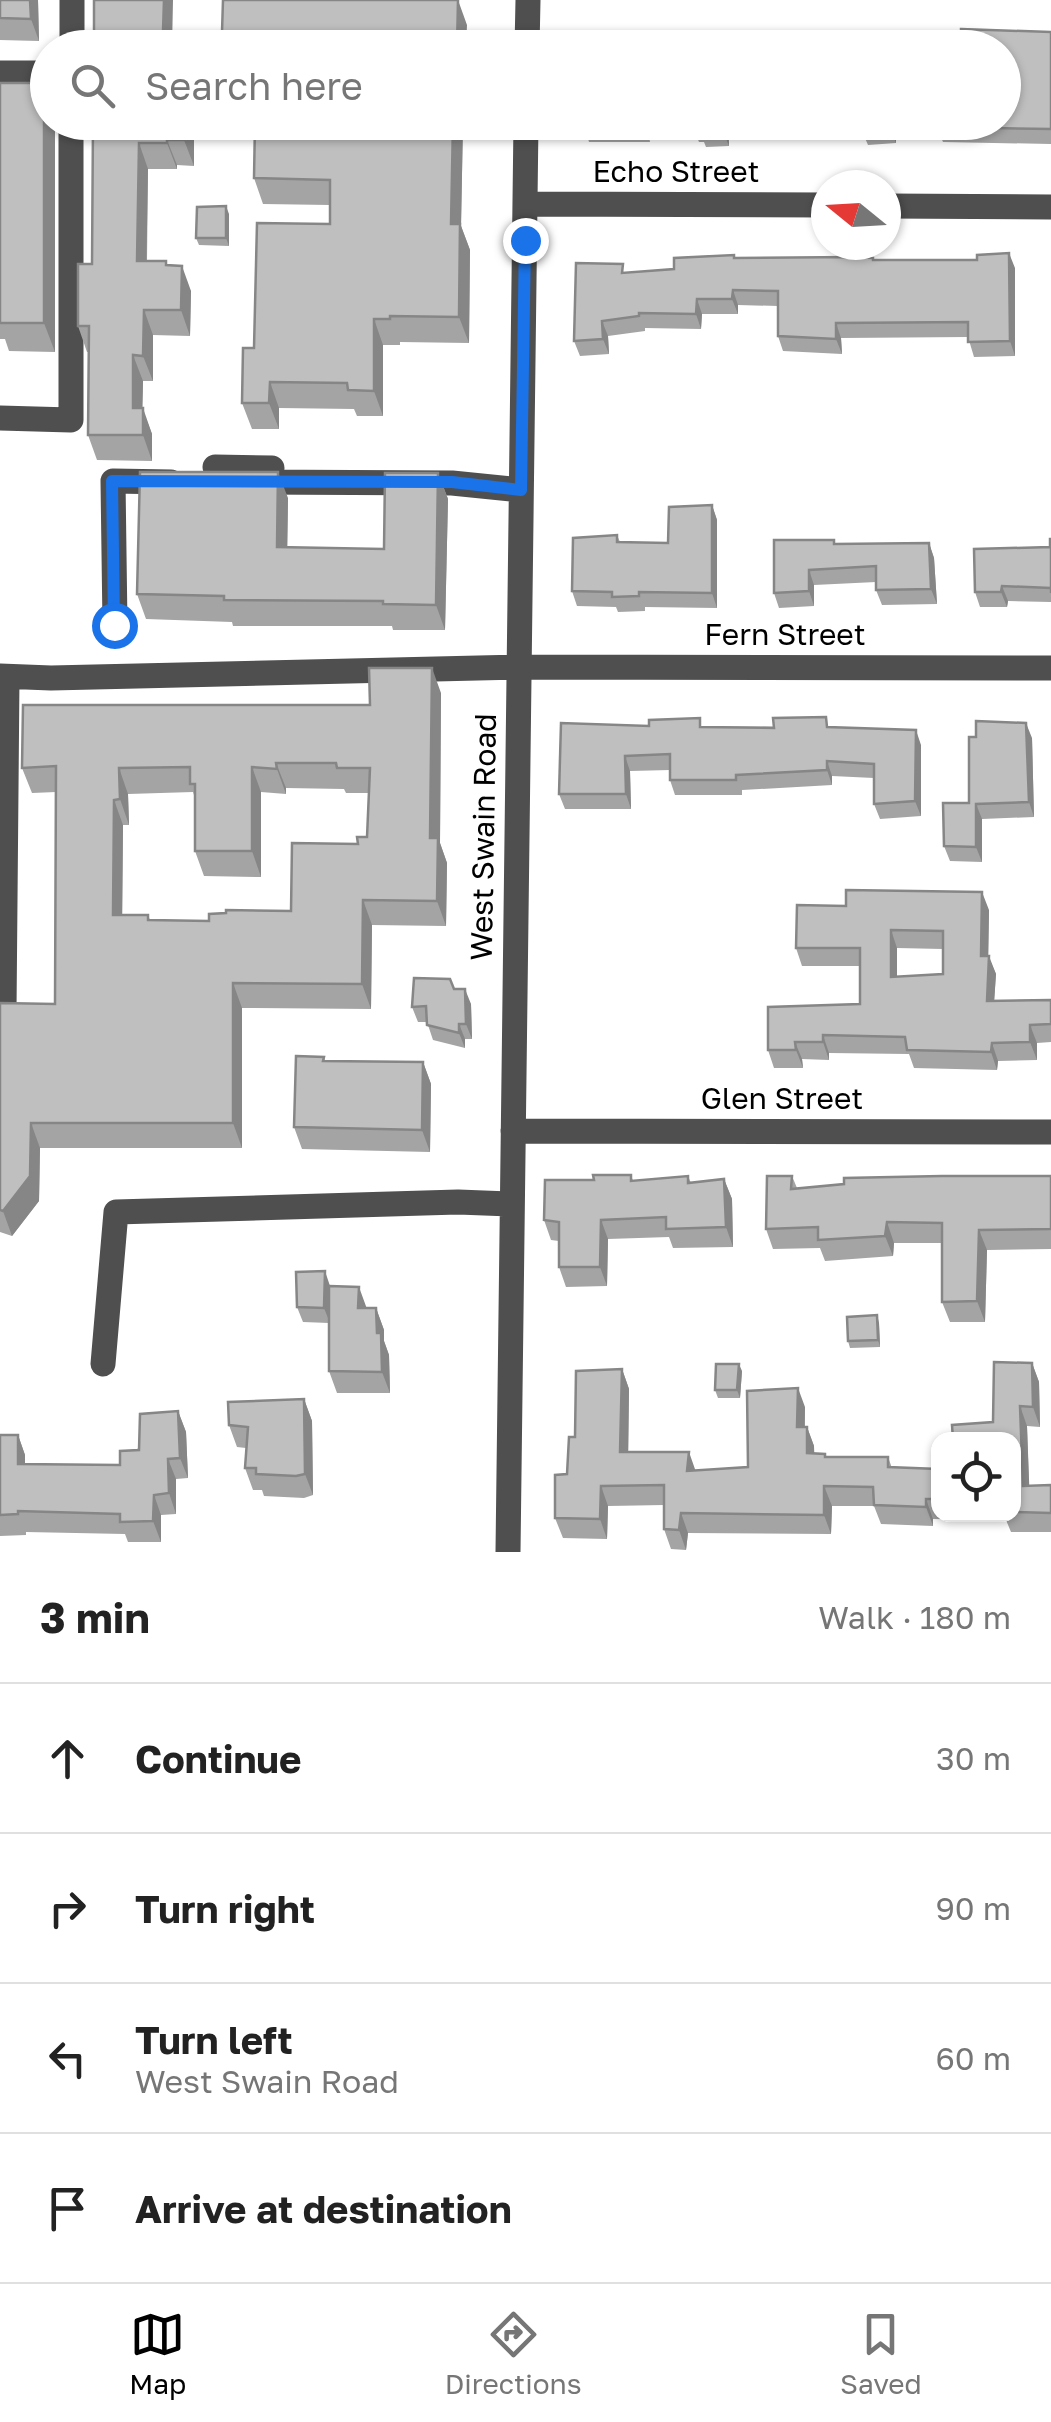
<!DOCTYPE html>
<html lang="en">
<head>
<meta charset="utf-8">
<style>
	:root { --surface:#fff; --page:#f2f2f2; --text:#222; --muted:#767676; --line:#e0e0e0; --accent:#000 }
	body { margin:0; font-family:"Golos Text",sans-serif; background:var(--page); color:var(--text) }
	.controls { position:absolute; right:30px; bottom:30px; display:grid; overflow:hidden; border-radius:20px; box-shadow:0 2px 8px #0004 }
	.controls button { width:90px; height:90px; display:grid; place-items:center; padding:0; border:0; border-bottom:2px solid var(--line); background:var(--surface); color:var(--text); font:50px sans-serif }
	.compass { position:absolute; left:811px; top:170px; width:90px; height:90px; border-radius:50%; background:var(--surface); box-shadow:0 2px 8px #0004; rotate:288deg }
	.stop { position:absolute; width:30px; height:30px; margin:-22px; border:8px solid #1a73e8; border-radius:50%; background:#fff }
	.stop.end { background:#1a73e8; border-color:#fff; box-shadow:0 2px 10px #0008 }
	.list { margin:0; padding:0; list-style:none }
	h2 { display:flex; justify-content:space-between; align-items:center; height:130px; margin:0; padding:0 40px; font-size:42px }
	h2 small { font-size:32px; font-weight:400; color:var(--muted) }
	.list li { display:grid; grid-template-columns:65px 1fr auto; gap:30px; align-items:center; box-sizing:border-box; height:150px; padding:0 40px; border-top:2px solid var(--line) }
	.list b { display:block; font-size:38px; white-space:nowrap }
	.list p { margin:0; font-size:32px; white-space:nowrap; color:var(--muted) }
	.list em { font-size:32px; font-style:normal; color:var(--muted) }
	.icon { flex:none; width:55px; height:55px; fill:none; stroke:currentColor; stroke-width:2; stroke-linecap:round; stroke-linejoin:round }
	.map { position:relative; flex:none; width:1051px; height:1552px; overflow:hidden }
	.search { position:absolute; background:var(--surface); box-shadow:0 2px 8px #0004; left:30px; right:30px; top:30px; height:110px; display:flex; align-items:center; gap:25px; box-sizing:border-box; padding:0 35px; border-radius:55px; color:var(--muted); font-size:38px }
	.sheet { height:730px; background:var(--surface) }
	nav { display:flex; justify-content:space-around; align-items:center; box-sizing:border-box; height:140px; border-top:2px solid var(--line); background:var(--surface); font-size:28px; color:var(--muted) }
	nav a { display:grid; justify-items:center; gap:5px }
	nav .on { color:var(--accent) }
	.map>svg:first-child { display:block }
</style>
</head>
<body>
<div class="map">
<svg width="1051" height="1552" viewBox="0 0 1051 1552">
	<rect width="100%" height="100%" fill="#fff"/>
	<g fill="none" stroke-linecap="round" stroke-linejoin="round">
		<path stroke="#4f4f4f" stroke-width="25" d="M72 48V0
			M527 48 528 0
			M0 73H48
			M525 204 826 205
			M886 206 1051 207
			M0 418 71 420V122
			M215 467 272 468
			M251 482 452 483 521 490
			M115 625 113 481 171 482
			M0 676 51 678 519 667 1051 668
			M4 1012 7 677
			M513 1131 1051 1132
			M103 1364 116 1212 458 1202 512 1204
			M508 1552 526 122"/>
	</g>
	<path fill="#a4a4a4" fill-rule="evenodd" d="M0 0H38L39 41 0 40Z
		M1051 32V144L943 142 937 128H896V143L868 145 865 138 776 139 770 124V122H1004Z
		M0 83 55 122V352L9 351 5 339H0Z
		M93 122H194V166L177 165V169H148L147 261H166L167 265 191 291 190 336 153 335V381H143L142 408 152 434V461L97 460 88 435 89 352H87L78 326 92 264Z
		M255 122H463L461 226 470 250 469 343 400 342V345H383V416H357L354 409 279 408V429H252L242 403 254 348 330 224V205L263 204 254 178Z
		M583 122H728L729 146 706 147 704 142H699L696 135H649L650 142H589Z
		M229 214V246L199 245 196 238Z
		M735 258 874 260 1015 268V356L974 357 968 337 841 338 842 354 783 351 778 336V306L738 305V314H702L701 329 645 328V331L608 336 609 354 580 356 574 341 626 273 674 269Z
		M438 473 448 499 445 630H393L392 626H233L232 622 146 619 137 594 288 498 287 547 384 549Z
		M712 505 717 520V608L645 607V611L618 612 616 607 577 606 572 591 617 535 620 542 668 543Z
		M1051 539V602L1008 601 1007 607H980L975 592 1050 547Z
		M929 543 934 558 937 604 882 605 876 590V582L814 585V606L779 608 774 593 836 544Z
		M441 693 440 843 447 863 446 926 372 925 371 1009 242 1008V1148H40L39 1201 12 1236 0 1232V1003L55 1004 56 792 32 793 22 768ZM286 788 344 789 346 793H369L367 837 358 844 291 911 209 921 150 920 148 915H122L123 825H129L128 794 193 792 195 798V851L204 876 261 877V792L286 794Z
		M649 726 830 727 921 745V816L880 819 874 804V778L832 776V785L742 790V795H675L670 780V770L630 771 631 809H565L559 794Z
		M1032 738 1034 817 982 819V862L950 861 944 846 969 803Z
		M989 910 988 956 996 974 994 1001 1051 1000V1042L1037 1043V1060L998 1061 997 1070 914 1068 909 1054 829 1053V1060L802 1059 803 1068H774L768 1050 860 1004V966H802L796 948ZM897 948 943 949V974L897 977Z
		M454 989 471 1004 472 1039H465V1048L433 1040 427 1022H418L412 1007Z
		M324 1057 325 1061 423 1062 431 1084 430 1152 302 1149 294 1127Z
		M631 1175 633 1181 688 1176 691 1183 724 1179 732 1199 733 1247 673 1248 669 1237 608 1239 607 1286 566 1287 559 1267V1241L551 1240 544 1220 594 1180Z
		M792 1176 797 1188 1051 1176V1249L987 1250 985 1322H950L942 1302V1243H894L893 1256 825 1261 820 1248 773 1249 766 1229Z
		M330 1286 367 1308H376L384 1330V1341L389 1355 390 1393H337L329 1371V1323L303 1322 297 1307Z
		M879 1323 880 1347 850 1348 848 1341Z
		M1032 1363 1039 1382 1040 1427 1027 1426 1029 1486 1051 1485V1532H1011L1006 1520 933 1519V1526L881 1524 874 1506H832L831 1534 688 1533 686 1550 671 1549 664 1529V1505L608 1506 607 1539 563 1538 555 1518 575 1437 622 1369 629 1389 628 1452 696 1470 748 1467 805 1407V1427H807L814 1446V1453L826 1457H888L892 1468 938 1469V1514H1014V1440L993 1422Z
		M742 1371 740 1398H718L715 1390Z
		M304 1399 312 1421 313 1495 304 1498 264 1496 262 1490H253L245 1468 246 1448 237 1447 229 1425Z
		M178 1411 186 1432 188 1478 176 1479V1514L161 1515V1542H128L125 1534 26 1532V1535L0 1536V1435H18L25 1455V1464L120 1465Z"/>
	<path fill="#868686" d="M30 0H38L39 41 31 19Z
		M164 0H173L172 48 163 31Z
		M458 0 467 25 466 48H457Z
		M48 87V122H55V352L44 323V94Z
		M185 122H194V166L184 140Z
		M453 122H463L461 226 470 250 469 343 459 317 451 224Z
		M723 122H728L729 146 723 131Z
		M890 122H894L896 128V143L890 128Z
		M167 140 177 165V169L167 143Z
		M139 143 148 169 146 287 137 261Z
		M226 206 229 214V246L226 238Z
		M1009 253 1015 268V356L1010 341Z
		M182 266 191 291 190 336 181 310Z
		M733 290 738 305V314L732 299Z
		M697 299 702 314 701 329 696 314Z
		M144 310 153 335V381L143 356Z
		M374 319 383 345V416L374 391Z
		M602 321 608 336 609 354 603 339Z
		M836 323 841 338 842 354 836 339Z
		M133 355 143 381 142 434 133 408Z
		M270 382 279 408V429L269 403Z
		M143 408 152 434V461L143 435Z
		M278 472 288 498 287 573 277 547Z
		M438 473 448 499 445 630 436 605Z
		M712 505 717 520V608L712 593Z
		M929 543 934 558 937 604 931 589Z
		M809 570 814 585V606L809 591Z
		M1002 586 1008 601 1007 607 1001 592Z
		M432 668 441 693 440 843 447 863 446 926 437 901 430 838Z
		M1026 723 1032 738 1034 817 1029 802Z
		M916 730 921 745V816L915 801Z
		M625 756 630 771 631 809 626 794Z
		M827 761 832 776V785L827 770Z
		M276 763 286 788V794L277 769Z
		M252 767 261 792V877L252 851Z
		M119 768 128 794 129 825 120 799Z
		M114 800 123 825 122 940 113 915Z
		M976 804 982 819V862L976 847Z
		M982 892 989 910 988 974 981 956Z
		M363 900 372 925 371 1009 362 984Z
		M891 930 897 948V995L891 977Z
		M989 956 996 974 993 1019 987 1001Z
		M233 983 242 1008V1148L233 1123Z
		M465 989 471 1004 472 1039 466 1024Z
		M459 1024 465 1039V1048L459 1033Z
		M1030 1025 1037 1043V1060L1030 1042Z
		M823 1035 829 1053V1060L823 1042Z
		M795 1042 802 1059 803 1068 796 1050Z
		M992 1043 998 1061 997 1070 991 1052Z
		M423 1062 431 1084 430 1152 422 1130Z
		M31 1123 40 1148 39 1201 12 1236 3 1211Z
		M724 1179 732 1199 733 1247 726 1227Z
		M601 1220 608 1239 607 1286 600 1267Z
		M887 1222 894 1243 893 1256 885 1236Z
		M979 1230 987 1250 985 1322 977 1301Z
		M325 1271 330 1286V1323L324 1308Z
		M359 1287 367 1309 358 1308Z
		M376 1308 384 1330V1341L389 1355 390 1393 382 1372Z
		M877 1315 879 1323 880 1347 878 1340Z
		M1032 1363 1039 1382 1040 1427 1033 1407Z
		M739 1364 742 1371 740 1398 737 1390Z
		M622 1369 629 1389 628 1472 620 1452Z
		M798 1388 805 1407 804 1447 797 1427Z
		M304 1399 312 1421 313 1495 305 1474Z
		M1020 1406 1027 1426 1030 1506 1023 1486Z
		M178 1411 186 1432 188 1478 180 1458Z
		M807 1427 814 1446 815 1472 807 1453Z
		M18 1435 25 1455V1484L18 1464Z
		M689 1452 696 1472 687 1471Z
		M168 1459 176 1479V1514L169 1493Z
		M601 1486 608 1506 607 1539 600 1519Z
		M824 1486 832 1506 831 1534 824 1515Z
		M154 1495 161 1515V1542L153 1521Z
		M926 1499 933 1519V1526L926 1507Z
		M681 1513 688 1533 686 1550 679 1530Z"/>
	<path fill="#bfbfbf" stroke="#868686" stroke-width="2.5" fill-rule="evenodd" d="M0 0H30L31 19 0 18Z
		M94 0H164L163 31 222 32 223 0H458L457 48H94Z
		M961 29 1051 32V129L937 127V122H1004V48H961Z
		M722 42V48H583V47Z
		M0 83H48L44 94V323H0Z
		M93 122H185L184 140H167V143H139L137 261H166V265L182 266 181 310H144L143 356 133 355V408H143V435H88L89 326H78V264H92Z
		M255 122H453L451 224H460L459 317 390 316V319H374V391L348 390 347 383 270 382 269 403H242L243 348H254L257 223 330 224V180L254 178Z
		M583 122H644V127H583Z
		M694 122H723V131L700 132V127H693Z
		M770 122H890V128L862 130V123L770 124Z
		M226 206V238H196L197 207Z
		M1009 253 1010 341 968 342V322L836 323V339L778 336V291L733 290 732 299H697L696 314 639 313V316L602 321 603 339 574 341 576 263 623 264 622 273 674 269V258L734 255V258L852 257 873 258V260H977V255Z
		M140 472H278L277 547 384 549 385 473H438L436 605 383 604V601L224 600V596L137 594Z
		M712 505V593L639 592V596L612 597V592L572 591 573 538 617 535V542L668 543 669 507Z
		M1050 539H1051V593V588L1002 586 1001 592H975L974 549 1050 547Z
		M774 540H834V544L929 543 931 589 876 590V566L809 570V591L774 593Z
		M369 668H432L430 838H438L437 901 363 900 362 984 233 983V1123H31L30 1176 3 1211 0 1210V1003L55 1004 56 766 22 768 23 705H370ZM276 763H336L337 768H370L367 837H357L358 844 292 843 291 911 226 910V913L209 914V921L148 920V915H113L114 800 120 799 119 768 190 767V784H195V851H252V767L277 769Z
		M826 717 827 727 916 730 915 801 874 804V764L827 761V770L736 775V780H670V754L625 756 626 794H559L561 723 649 726V720L700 718V727L774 728 773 718Z
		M976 721 1026 723 1029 802 976 804V847L944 846 943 803H969V737H976Z
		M846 890 982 892 981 956H989L987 1001 1051 1000V1024L1030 1025V1042L992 1043 991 1052 907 1050 905 1037 823 1035V1042H795L796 1050H768V1007L860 1004V948H796L797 905 846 906ZM891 930 943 931V974L891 977Z
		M414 978 450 979 454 989H465L466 1024H459V1033L427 1025 426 1006 412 1007Z
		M296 1056 324 1057 323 1061 423 1062 422 1130 294 1127Z
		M593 1175H631V1181L688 1176V1183L724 1179 726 1227 666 1229V1217L601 1220 600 1267H559V1222L544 1220 545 1180H594Z
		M767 1176H792L791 1189 844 1184V1178L942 1176H1051V1229L979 1230 977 1301 942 1302V1223L887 1222 885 1236 818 1240V1227L766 1229Z
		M325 1271 324 1308 297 1307 296 1272Z
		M329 1286 359 1287 358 1308H376L377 1333H381L382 1372 329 1371Z
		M877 1315 878 1340 848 1341 847 1317Z
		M994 1362 1032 1363 1033 1407 1020 1406 1023 1486 1051 1485V1513L1014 1512V1440H953L952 1425 993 1422Z
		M716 1364H739L737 1390H715Z
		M622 1369 620 1452H689L687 1471 748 1467 747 1391 798 1388 797 1427H807V1453L825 1454V1457H888V1467L938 1469V1499H926V1507L874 1505 873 1487 824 1486V1515L681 1513 679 1530 664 1529V1485L601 1486 600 1519 555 1518V1475L567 1474 569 1437H575L576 1371Z
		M304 1399 305 1474 296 1476 256 1474V1468H245L248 1427 229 1425 228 1402Z
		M178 1411 180 1458 168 1459 169 1493 154 1495 153 1521 120 1522V1514L18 1511V1514L0 1515V1435H18V1464L120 1465V1451L139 1450 140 1414Z"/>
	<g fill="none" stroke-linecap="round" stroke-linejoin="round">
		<path stroke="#1a73e8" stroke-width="12" d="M114 625 112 481 452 482 521 490 525 240"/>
	</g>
	<g text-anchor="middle" stroke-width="10" stroke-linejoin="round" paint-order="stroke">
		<g font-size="30" fill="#000" stroke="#fff">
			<text x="676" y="182">Echo Street</text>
			<text x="785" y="645">Fern Street</text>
			<text transform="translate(484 837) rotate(-89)" y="10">West Swain Road</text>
			<text x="782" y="1109">Glen Street</text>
		</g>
	</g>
</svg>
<div class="controls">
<button><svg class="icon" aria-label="locate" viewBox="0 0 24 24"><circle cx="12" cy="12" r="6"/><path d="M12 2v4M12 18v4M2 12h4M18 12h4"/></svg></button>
</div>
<svg class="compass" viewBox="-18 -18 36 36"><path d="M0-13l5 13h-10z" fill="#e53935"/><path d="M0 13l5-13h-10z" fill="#767676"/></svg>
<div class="stop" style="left:114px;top:625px"></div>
<div class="stop end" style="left:525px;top:240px"></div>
<div class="search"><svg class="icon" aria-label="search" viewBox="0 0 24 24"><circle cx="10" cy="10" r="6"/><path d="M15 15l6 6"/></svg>Search here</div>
</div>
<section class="sheet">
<h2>3 min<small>Walk · 180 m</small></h2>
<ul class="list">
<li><svg class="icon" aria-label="ahead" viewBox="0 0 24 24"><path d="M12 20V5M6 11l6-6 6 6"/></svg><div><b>Continue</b></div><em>30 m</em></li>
<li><svg class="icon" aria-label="right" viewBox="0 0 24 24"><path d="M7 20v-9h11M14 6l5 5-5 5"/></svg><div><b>Turn right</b></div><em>90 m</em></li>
<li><svg class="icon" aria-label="left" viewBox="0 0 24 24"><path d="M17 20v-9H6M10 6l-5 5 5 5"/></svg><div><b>Turn left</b><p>West Swain Road</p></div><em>60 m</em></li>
<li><svg class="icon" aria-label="arrive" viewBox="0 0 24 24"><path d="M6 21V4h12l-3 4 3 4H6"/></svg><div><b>Arrive at destination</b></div></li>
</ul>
</section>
<nav>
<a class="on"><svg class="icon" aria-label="map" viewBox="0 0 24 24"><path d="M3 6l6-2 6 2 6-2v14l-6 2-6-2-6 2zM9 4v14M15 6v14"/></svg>Map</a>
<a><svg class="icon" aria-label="directions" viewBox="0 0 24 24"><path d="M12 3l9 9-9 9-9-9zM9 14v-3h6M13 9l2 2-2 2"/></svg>Directions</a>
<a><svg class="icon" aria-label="saved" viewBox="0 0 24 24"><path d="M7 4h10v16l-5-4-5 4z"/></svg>Saved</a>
</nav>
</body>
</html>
